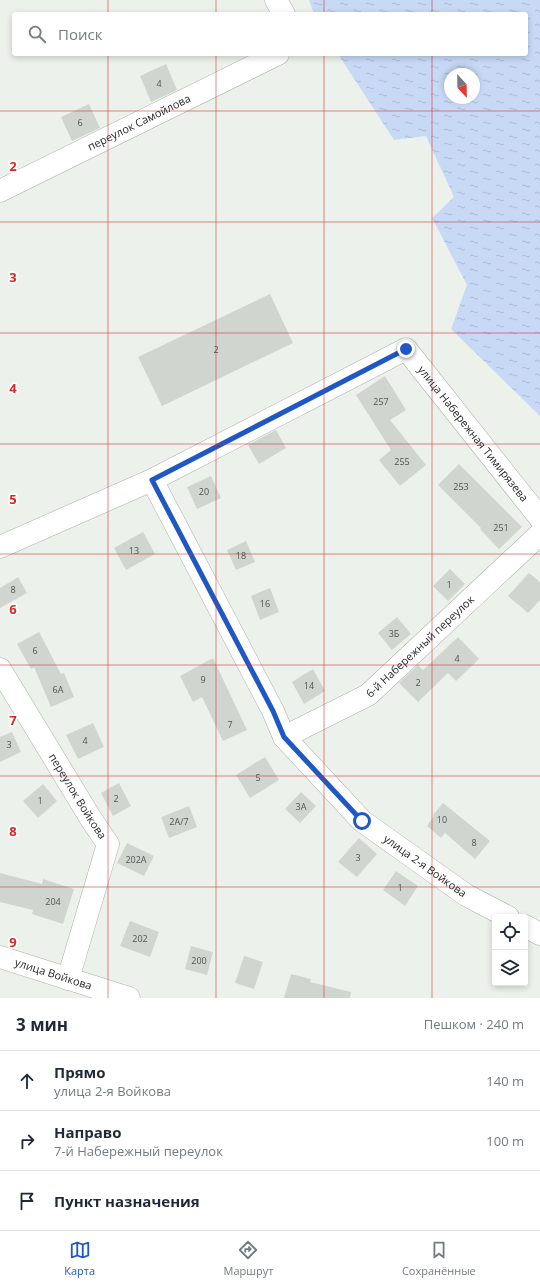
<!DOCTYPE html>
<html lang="ru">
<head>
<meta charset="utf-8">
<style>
	:root { --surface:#fff; --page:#f2f2f3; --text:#1f2937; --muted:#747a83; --line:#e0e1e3; --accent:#1f58c4 }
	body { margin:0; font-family:"Open Sans",sans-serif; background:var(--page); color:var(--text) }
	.controls { position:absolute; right:12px; bottom:12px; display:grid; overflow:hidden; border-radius:4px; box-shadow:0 2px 6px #0003 }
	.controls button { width:36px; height:36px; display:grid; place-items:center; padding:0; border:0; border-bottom:1px solid var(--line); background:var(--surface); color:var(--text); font:20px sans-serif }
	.compass { position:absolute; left:444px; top:68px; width:36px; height:36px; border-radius:50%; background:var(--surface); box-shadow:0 2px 6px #0003; rotate:158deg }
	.stop { position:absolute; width:12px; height:12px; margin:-9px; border:3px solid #1f58c4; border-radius:50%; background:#fff }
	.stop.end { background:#1f58c4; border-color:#fff; box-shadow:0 1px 4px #0008 }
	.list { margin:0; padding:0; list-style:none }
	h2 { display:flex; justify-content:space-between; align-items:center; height:52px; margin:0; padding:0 16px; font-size:17px }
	h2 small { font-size:13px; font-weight:400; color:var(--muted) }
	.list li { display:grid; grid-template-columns:26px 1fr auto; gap:12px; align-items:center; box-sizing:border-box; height:60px; padding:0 16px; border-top:1px solid var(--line) }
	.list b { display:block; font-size:15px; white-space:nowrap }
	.list p { margin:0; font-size:13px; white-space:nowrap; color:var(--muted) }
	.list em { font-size:13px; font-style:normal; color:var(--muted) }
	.icon { flex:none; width:22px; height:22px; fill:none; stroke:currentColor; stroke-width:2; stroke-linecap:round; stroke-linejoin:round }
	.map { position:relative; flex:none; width:540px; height:998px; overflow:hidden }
	.search { position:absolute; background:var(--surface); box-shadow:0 2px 6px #0003; left:12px; right:12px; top:12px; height:44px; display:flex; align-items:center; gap:10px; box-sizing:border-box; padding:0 14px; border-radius:4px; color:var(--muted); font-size:15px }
	.sheet { height:232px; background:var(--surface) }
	nav { display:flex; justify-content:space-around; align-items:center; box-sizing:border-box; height:56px; border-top:1px solid var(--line); background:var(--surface); font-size:11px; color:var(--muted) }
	nav a { display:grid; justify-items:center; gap:2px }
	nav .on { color:var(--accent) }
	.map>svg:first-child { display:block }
</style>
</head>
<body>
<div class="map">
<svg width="540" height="998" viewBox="0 0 540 998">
	<defs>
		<pattern id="water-ripples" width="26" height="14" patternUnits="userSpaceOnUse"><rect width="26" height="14" fill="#c8d9f6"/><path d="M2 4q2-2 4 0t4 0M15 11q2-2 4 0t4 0" fill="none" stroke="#acbad3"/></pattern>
	</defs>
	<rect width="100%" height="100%" fill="#ecf2eb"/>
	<path fill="url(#water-ripples)" fill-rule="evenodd" d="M309 0H540V416L451 329 467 285 432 218 454 197 426 136 394 140 338 54H526V14H314ZM450 74H474V98H450Z"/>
	<path fill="#d0d5cf" d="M166 64 177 90 151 102 140 76Z
		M89 104 100 128 72 141 61 117Z
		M270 294 293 343 162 406 138 357Z
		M385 376 406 410 390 420 426 465 400 486 379 460 391 450 356 395Z
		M276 430 286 448 259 464 248 445Z
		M459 464 522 527 499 549 480 529 481 528 438 485Z
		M211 476 221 498 197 509 187 487Z
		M143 532 155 554 126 570 114 548Z
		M246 541 255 562 236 570 227 550Z
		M450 569 465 584 448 601 433 586Z
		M529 573 540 582V600L528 613 508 596Z
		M18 577 27 593 0 608V588Z
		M270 588 279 612 260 620 251 596Z
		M397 617 411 634 392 650 378 633Z
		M39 632 61 674 64 673 74 697 51 707 34 667 31 669 17 644Z
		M458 637 479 659 456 681 448 673 418 702 399 683 418 665 423 670Z
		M213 658 247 730 223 741 202 697 193 702 180 676Z
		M313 669 325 691 304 704 292 682Z
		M93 723 104 747 78 759 66 735Z
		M12 732 21 752 0 762V737Z
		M265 757 279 780 250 798 236 775Z
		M119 783 131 806 113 816 101 793Z
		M43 784 57 801 38 818 23 801Z
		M301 792 316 806 300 823 285 809Z
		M443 803 490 841 475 859 445 833 441 838 427 826 434 816 433 815Z
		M189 806 197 827 169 838 161 817Z
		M359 838 377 854 357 877 338 862Z
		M127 843 154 856 144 876 117 863Z
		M396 871 418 886 405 906 383 890Z
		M0 873 42 884 43 879 74 889 63 924 32 914 33 910 0 902Z
		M130 921 159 932 150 957 120 946Z
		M191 946 213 952 207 975 185 969Z
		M244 956 263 962 254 989 235 983Z
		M291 974 311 979 310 982 351 992 350 998H284Z"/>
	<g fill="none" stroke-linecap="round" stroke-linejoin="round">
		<defs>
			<g id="minor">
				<path d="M276 0 284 14"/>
				<path id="s1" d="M0 191 278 54"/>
				<path id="s2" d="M152 480 273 711 284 737 362 821 466 895 508 917"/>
				<path id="s3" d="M0 547 152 480 406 349 540 518"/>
				<path id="s4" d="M0 669 91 819 108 844 68 979"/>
				<path id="s5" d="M284 737 368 695 540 534"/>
				<path d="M525 926 540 934"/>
				<path id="s6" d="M0 957 129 998"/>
			</g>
		</defs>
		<use href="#minor" stroke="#aab0a9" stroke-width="23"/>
		<use href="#minor" stroke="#fff" stroke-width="22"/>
	</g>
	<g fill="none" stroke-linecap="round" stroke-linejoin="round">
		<path stroke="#1f58c4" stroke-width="5" d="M362 821 284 737 273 711 152 480 406 349"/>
	</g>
	<path fill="none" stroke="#d62828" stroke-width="1" stroke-opacity="0.55" d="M108 0V14M216 0V14M324 0V14M432 0V14M108 54V998M216 54V998M324 54V998M432 54V998M0 111H540M0 222H540M0 333H540M0 444H540M0 554H540M0 665H540M0 776H540M0 887H540"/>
	<g text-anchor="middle" stroke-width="3.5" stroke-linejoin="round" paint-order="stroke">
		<g font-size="9" fill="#515451">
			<text x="159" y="87">4</text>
			<text x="80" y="126">6</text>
			<text x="216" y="353">2</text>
			<text x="381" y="405">257</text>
			<text x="402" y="465">255</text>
			<text x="461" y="490">253</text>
			<text x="204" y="495">20</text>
			<text x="501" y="531">251</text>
			<text x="134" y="554">13</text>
			<text x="241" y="559">18</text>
			<text x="449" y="588">1</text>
			<text x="13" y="593">8</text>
			<text x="265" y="607">16</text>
			<text x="394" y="637">3Б</text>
			<text x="35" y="654">6</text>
			<text x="457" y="662">4</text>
			<text x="203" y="683">9</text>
			<text x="418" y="686">2</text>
			<text x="309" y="689">14</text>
			<text x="58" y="693">6А</text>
			<text x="230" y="728">7</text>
			<text x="85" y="744">4</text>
			<text x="9" y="748">3</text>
			<text x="258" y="781">5</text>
			<text x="116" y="802">2</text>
			<text x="40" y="804">1</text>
			<text x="301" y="810">3А</text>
			<text x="442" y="823">10</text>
			<text x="179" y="825">2А/7</text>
			<text x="474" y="846">8</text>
			<text x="358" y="861">3</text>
			<text x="136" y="863">202А</text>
			<text x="400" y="891">1</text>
			<text x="53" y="905">204</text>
			<text x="140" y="942">202</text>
			<text x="199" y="964">200</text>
		</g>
		<g font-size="11" fill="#272927" stroke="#fbfffb">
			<text dy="4" stroke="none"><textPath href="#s1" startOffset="155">переулок Самойлова</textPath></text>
			<text dy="4" stroke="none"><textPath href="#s3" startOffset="560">улица Набережная Тимирязева</textPath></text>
			<text dy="4" stroke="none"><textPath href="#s5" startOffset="165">6-й Набережный переулок</textPath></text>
			<text dy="4" stroke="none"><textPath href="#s4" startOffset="149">переулок Войкова</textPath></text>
			<text dy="4" stroke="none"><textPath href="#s2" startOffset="481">улица 2-я Войкова</textPath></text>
			<text dy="4" stroke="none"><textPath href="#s6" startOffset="56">улица Войкова</textPath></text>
		</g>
	</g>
	<g font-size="13" text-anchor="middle" font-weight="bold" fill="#d62828" stroke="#fbfffb" stroke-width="3.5" stroke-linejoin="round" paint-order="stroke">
		<text x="13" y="171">2</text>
		<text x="13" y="282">3</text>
		<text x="13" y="393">4</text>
		<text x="13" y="504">5</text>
		<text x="13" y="614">6</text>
		<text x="13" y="725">7</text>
		<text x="13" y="836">8</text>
		<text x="13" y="947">9</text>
	</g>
</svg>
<div class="controls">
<button><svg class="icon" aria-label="locate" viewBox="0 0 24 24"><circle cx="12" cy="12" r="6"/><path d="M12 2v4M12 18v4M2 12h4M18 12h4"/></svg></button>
<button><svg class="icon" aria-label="layers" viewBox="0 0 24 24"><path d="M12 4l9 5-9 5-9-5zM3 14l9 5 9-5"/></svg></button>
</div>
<svg class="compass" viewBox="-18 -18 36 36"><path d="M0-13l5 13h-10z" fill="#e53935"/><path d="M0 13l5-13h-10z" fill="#747a83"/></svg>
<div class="stop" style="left:362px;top:821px"></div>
<div class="stop end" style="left:406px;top:349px"></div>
<div class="search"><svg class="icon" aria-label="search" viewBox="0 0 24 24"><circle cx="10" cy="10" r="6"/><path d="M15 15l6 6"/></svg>Поиск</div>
</div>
<section class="sheet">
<h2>3 мин<small>Пешком · 240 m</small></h2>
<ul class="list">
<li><svg class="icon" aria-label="ahead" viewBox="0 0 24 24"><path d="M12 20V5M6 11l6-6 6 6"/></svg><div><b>Прямо</b><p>улица 2-я Войкова</p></div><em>140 m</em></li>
<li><svg class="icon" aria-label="right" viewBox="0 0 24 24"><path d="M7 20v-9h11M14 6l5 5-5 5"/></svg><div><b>Направо</b><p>7-й Набережный переулок</p></div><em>100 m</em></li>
<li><svg class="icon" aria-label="arrive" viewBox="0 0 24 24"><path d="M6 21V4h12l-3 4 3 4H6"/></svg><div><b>Пункт назначения</b></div></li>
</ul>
</section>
<nav>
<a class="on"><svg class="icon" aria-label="map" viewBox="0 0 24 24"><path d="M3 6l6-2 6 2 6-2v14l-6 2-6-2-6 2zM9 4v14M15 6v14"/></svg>Карта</a>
<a><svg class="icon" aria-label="directions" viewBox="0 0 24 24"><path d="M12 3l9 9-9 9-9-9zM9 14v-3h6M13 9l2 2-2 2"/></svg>Маршрут</a>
<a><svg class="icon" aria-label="saved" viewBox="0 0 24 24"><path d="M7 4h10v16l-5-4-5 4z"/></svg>Сохранённые</a>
</nav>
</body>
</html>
